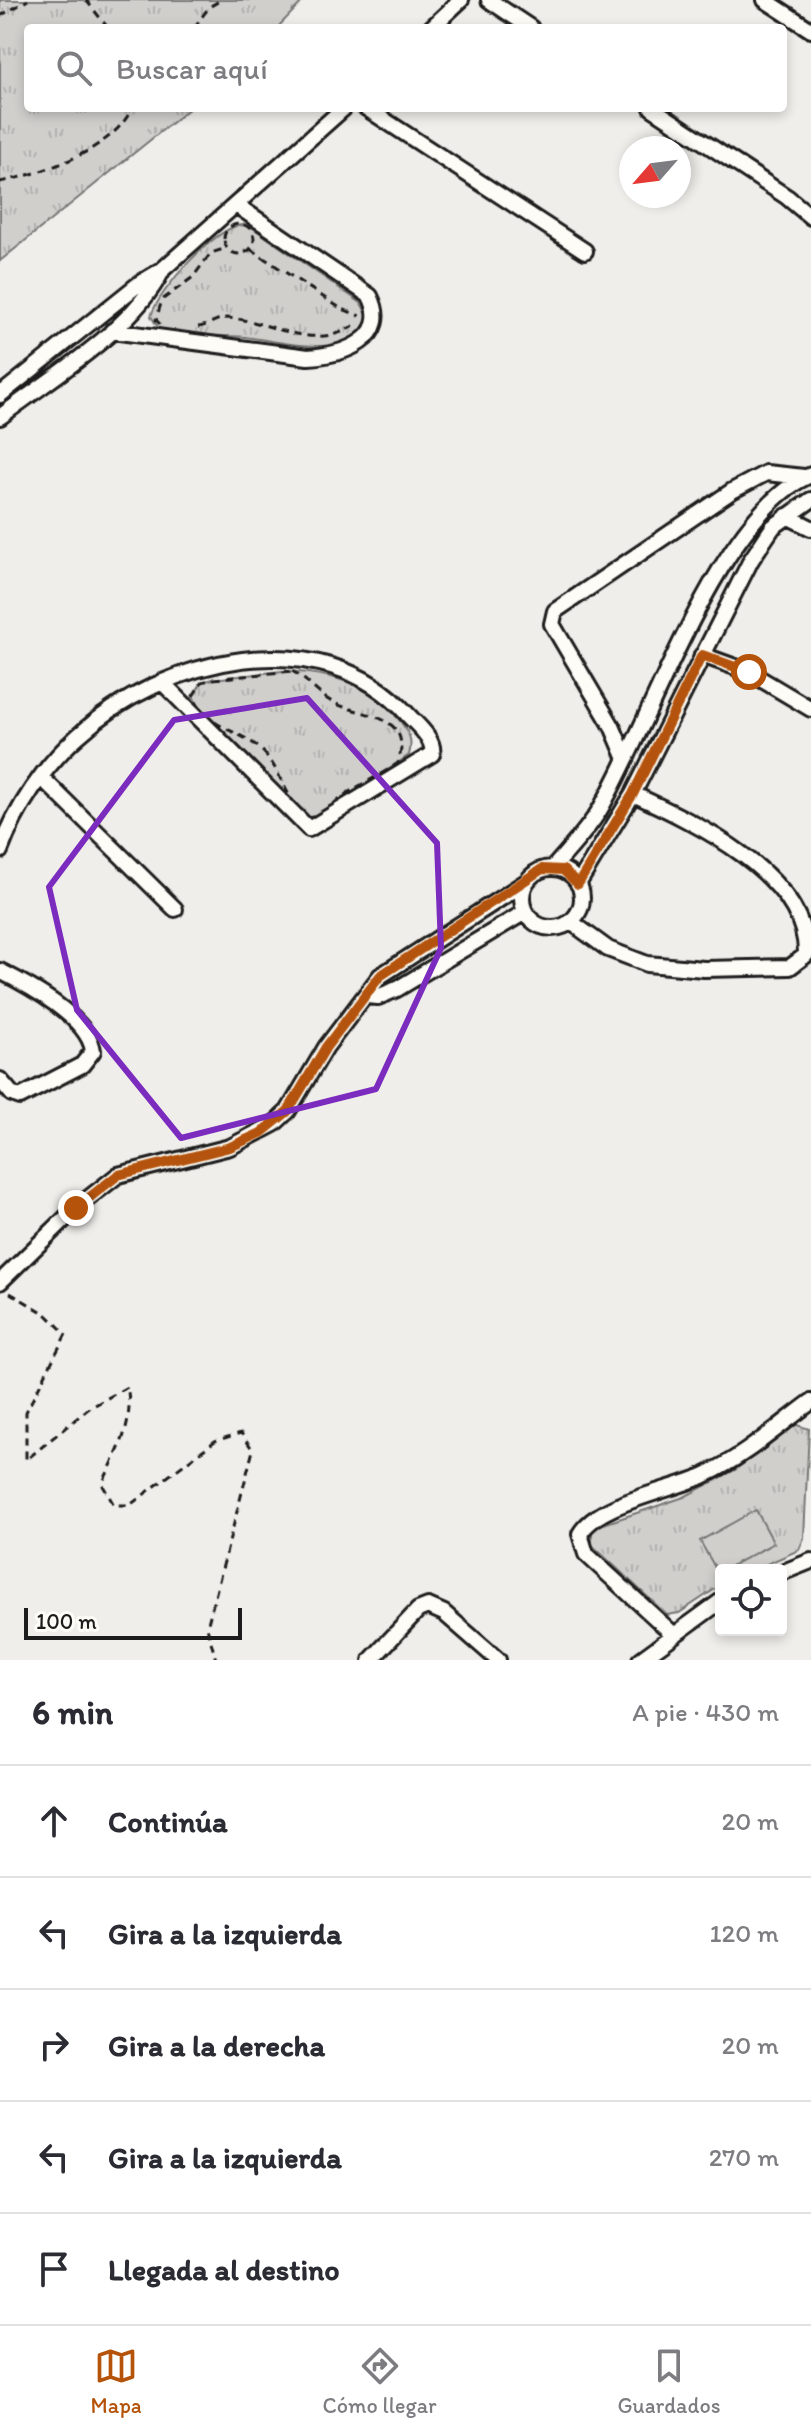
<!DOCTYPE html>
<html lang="es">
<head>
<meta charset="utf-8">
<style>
	:root { --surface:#fff; --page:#f2f2f3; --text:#2b2b33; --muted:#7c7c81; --line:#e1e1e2; --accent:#b45309 }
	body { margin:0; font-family:Itim,sans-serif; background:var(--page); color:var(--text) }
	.controls { position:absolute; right:24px; bottom:24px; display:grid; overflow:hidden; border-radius:8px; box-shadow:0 4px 12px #0003 }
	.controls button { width:72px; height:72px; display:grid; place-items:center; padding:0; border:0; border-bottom:2px solid var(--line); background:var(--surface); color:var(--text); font:40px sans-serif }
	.compass { position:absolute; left:619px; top:136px; width:72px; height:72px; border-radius:50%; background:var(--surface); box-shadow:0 4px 12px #0003; rotate:242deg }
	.scale { position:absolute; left:24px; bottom:20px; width:218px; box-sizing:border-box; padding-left:8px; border:4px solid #1c1c1c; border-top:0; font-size:22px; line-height:28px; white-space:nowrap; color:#1c1c1c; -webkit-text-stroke:6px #fdfcf7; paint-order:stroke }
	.stop { position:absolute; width:24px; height:24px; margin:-18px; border:6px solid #b45309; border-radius:50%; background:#fff }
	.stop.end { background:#b45309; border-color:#fff; box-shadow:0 2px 8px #0008 }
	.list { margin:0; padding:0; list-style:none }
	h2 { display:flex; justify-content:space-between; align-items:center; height:104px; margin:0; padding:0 32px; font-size:34px }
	h2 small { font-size:26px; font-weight:400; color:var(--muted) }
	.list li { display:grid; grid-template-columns:52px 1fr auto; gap:24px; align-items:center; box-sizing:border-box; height:112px; padding:0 32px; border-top:2px solid var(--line) }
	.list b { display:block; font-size:30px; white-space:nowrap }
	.list em { font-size:26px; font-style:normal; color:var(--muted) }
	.icon { flex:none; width:44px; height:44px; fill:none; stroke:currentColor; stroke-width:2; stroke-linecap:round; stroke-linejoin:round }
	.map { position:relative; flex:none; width:811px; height:1660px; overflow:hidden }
	.search { position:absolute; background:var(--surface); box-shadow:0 4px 12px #0003; left:24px; right:24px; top:24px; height:88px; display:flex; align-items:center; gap:20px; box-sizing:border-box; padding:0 28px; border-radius:8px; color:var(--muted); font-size:30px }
	.sheet { height:664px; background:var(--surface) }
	nav { display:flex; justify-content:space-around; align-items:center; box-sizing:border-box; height:112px; border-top:2px solid var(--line); background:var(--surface); font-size:22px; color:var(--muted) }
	nav a { display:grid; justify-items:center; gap:4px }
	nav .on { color:var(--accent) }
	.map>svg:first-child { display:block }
</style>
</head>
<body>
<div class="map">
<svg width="811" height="1660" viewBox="0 0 811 1660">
	<defs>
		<pattern id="grass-tufts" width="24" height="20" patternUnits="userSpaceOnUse" patternTransform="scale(2)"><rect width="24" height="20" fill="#d0cfcc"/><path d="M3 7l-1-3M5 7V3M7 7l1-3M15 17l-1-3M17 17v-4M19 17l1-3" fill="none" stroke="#b2b1af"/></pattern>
	</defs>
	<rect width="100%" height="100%" fill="#f0eeea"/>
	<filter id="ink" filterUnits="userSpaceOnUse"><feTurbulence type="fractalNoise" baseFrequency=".0125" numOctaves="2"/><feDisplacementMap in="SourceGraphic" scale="16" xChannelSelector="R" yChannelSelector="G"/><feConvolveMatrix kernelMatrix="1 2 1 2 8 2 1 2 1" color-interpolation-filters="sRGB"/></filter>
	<g filter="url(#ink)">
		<path fill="url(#grass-tufts)" stroke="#767674" stroke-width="2" d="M0 0H304L277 28H28V108H190L0 261Z
			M241 225 250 226 361 303 368 316C354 364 281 341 245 337 217 334 185 339 159 329L151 316C159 290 214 228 241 225Z
			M282 671C330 673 368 682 400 721 409 733 413 739 409 755L326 814 315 819 302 814 199 708 193 696 202 682 213 679Z
			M794 1424 809 1429 804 1538 799 1550 753 1570H721V1585L679 1613 667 1615 592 1545V1528L684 1497 735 1470Z"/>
		<path fill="#d0cfcc" stroke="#767674" stroke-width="2" d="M756 1510 774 1543 718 1573 700 1541Z"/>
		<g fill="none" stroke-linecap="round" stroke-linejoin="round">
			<defs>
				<path id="street" d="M489 0 531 28
					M765 0 811 30
					M431 28 461 0
					M366 108 585 251
					M652 108 787 197 811 217
					M112 331 308 357C343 355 392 339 370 296L236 205
					M0 395 140 283 162 270 344 108
					M0 417C53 376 131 331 162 271
					M787 516 811 528
					M702 655 749 672 811 709
					M626 759 612 726 552 624 555 611 732 491 766 473 804 477
					M41 777 175 909
					M0 851C16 808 44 766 78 736 163 658 322 618 408 715 417 725 435 739 432 754L309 829 162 682
					M522 898a30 30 0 1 1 60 0a30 30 0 1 1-60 0Z
					M553 868C569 849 586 832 599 811 651 724 719 511 811 475
					M578 884 633 794 751 560 773 527 811 500
					M571 922 608 949 647 964 704 969 790 967 806 955C808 875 694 822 633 794
					M0 971C28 985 89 1018 93 1051L82 1065 20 1097 12 1094 0 1080
					M366 996 378 997 397 989 525 912
					M0 1282 76 1208 118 1175 230 1147 274 1124 288 1111 326 1047 380 976 526 882
					M781 1573 811 1561
					M673 1634 586 1554 580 1534C598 1502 672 1491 705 1475 744 1457 777 1427 811 1402
					M371 1660 418 1610 428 1606 444 1613 498 1660
					M640 1660 721 1601"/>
			</defs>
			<use href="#street" stroke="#1c1c1c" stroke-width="20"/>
			<path stroke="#1c1c1c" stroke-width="3" stroke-dasharray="8 6" stroke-linecap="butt" d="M86 0 108 28
				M0 16 28 0
				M194 28 209 7 221 0
				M0 182C43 173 113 150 132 108
				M224 239a15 15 0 1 1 30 0a15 15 0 1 1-30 0Z
				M250 249 340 308 360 316
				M160 324 156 320 162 300 193 277 211 253 227 248
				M198 327C209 326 216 318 227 318 274 320 313 355 358 323
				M292 671C307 679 317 694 332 702 362 717 414 713 398 763 381 775 363 783 346 794 334 801 328 813 315 819 287 808 284 776 266 755 242 727 210 733 193 696L202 682 213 679Z
				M10 1293 46 1314 66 1334 26 1412V1460L88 1409 127 1387C135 1423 117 1453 102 1484L114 1505H130L215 1441 241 1433 253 1450 207 1627 216 1660"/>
			<use href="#street" stroke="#fdfcf7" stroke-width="14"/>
		</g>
	</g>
	<g fill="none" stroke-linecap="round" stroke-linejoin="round" filter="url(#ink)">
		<path stroke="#b45309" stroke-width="10" d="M76 1208 118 1175 230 1147 261 1133 288 1111 326 1047 380 976 542 869 563 870 578 884 633 794 702 655 749 672"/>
	</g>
	<path fill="none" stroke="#7b2cbf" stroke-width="6" stroke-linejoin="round" d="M307 698 437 843 441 948 376 1089 181 1138 77 1010 49 887 174 720Z"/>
</svg>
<div class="controls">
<button><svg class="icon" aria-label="locate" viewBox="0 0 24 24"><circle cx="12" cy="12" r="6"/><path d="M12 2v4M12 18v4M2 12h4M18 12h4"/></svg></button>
</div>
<svg class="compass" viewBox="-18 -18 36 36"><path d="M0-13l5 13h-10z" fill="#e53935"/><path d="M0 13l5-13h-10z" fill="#7c7c81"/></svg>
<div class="scale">100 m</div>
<div class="stop" style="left:749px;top:672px"></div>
<div class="stop end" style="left:76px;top:1208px"></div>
<div class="search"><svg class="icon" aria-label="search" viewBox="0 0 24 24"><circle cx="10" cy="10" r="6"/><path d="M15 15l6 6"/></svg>Buscar aquí</div>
</div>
<section class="sheet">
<h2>6 min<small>A pie · 430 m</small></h2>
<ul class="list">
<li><svg class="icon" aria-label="ahead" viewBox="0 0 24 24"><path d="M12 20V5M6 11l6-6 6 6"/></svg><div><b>Continúa</b></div><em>20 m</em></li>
<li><svg class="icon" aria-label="left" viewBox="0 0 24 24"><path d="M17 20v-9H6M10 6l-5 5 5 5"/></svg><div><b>Gira a la izquierda</b></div><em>120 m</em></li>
<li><svg class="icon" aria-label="right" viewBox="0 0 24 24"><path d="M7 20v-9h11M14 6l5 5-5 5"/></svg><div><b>Gira a la derecha</b></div><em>20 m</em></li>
<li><svg class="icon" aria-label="left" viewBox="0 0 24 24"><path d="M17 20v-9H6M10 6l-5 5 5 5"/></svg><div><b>Gira a la izquierda</b></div><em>270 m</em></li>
<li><svg class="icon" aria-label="arrive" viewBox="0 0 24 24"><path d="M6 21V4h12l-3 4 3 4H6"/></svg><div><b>Llegada al destino</b></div></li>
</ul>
</section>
<nav>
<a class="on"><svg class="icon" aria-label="map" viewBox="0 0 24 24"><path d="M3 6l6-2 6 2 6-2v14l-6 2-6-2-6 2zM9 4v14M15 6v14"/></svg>Mapa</a>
<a><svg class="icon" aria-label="directions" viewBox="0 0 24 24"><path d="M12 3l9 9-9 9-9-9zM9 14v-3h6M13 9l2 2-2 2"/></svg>Cómo llegar</a>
<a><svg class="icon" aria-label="saved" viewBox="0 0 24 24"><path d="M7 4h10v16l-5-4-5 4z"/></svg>Guardados</a>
</nav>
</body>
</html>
